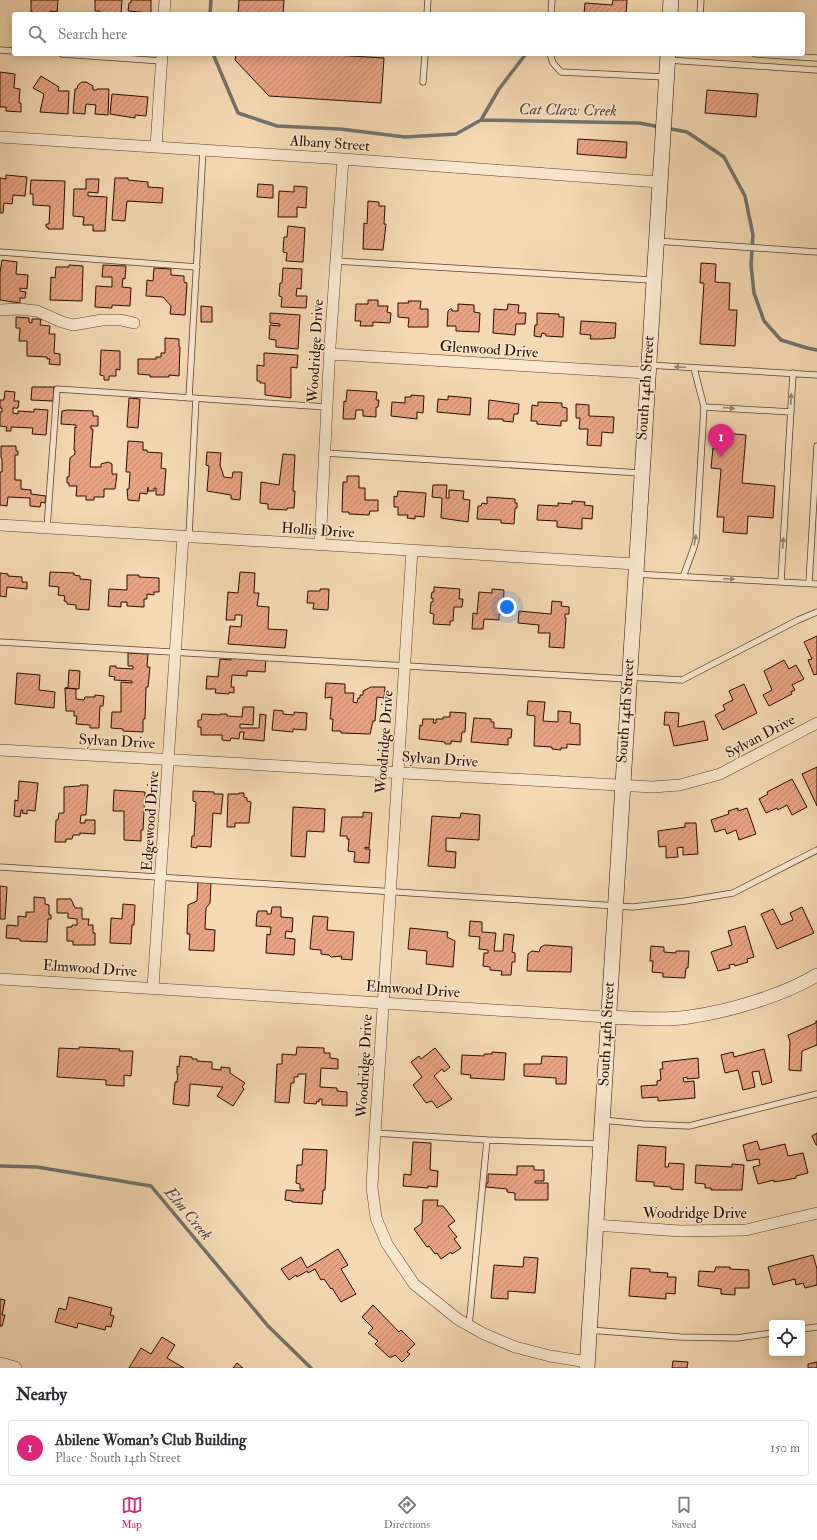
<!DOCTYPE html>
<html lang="en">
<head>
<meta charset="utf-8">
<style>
	:root { --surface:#fff; --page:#f2f2f3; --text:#2b2b33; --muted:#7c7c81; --line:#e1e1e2; --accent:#db2777 }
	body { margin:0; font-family:"IM FELL Double Pica",serif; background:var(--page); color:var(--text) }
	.controls { position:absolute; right:12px; bottom:12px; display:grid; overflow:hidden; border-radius:4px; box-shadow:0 2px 10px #0003 }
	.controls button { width:36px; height:36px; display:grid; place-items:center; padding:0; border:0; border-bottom:1px solid var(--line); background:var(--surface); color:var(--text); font:20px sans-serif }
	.you { position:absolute; left:507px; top:607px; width:14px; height:14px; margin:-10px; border:3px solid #fff; border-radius:50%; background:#1a73e8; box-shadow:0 0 0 6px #1a73e833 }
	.badge { display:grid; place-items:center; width:26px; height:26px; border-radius:50%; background:var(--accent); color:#fff; font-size:13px; font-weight:700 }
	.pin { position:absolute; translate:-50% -33px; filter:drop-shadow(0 1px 2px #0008) }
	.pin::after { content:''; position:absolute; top:21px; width:14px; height:12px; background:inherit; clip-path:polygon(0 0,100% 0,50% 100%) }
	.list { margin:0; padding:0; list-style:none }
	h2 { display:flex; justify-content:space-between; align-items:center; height:52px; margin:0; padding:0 16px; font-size:17px }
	h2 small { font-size:13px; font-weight:400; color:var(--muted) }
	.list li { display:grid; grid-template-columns:26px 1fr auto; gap:12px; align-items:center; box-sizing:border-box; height:56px; margin:0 8px 8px; padding:0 8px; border:1px solid var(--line); border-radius:4px }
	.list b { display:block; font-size:15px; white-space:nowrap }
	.list p { margin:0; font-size:13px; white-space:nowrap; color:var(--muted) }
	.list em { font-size:13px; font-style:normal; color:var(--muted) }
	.icon { flex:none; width:22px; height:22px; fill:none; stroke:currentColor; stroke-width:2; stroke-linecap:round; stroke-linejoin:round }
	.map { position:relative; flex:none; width:817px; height:1368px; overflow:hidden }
	.search { position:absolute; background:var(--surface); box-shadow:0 2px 10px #0003; left:12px; right:12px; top:12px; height:44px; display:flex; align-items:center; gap:10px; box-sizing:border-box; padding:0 14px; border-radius:4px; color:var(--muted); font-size:15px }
	.sheet { height:116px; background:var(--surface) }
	nav { display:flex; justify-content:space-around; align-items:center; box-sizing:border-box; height:56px; border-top:1px solid var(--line); background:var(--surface); font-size:11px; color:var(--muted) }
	nav a { display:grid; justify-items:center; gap:2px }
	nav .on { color:var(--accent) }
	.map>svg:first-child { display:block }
</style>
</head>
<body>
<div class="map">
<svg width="817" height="1368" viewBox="0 0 817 1368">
	<defs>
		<pattern id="building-hatch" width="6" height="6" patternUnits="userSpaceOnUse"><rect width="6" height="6" fill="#e8a383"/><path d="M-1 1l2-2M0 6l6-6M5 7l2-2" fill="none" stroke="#c78b6f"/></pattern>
	</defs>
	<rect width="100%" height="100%" fill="#f4d9b2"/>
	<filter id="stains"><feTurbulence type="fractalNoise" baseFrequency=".005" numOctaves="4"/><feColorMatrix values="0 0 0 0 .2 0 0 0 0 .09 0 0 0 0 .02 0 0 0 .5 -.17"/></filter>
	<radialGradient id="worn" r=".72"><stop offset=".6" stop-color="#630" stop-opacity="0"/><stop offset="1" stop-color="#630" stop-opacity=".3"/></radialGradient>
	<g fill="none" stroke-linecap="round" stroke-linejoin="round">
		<path stroke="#72726f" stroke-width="3.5" d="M210 14 211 0
			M213 54 238 113 277 126 340 129 405 137 456 134 481 120 639 123 660 127
			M481 120 499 89 525 55
			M666 128 687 132 724 157 745 196 753 235 751 265 754 293 764 321 781 340 807 348 817 350
			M0 1166 37 1167 151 1186 268 1326 311 1368"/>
	</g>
	<path fill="url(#building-hatch)" stroke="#2a0b01" d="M31 0H58L57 12 50 11V14H26L33 13V12H31Z
		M95 0H122L121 14H105L100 13V11H95Z
		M131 0H151V13L128 11 129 3H131Z
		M239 0H284L283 14H238Z
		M613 0H627L626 14H584L585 3 612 5Z
		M236 54H318L384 58 381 103 269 96 235 60Z
		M0 72 15 74 14 88 20 89 19 103H21V112L6 111V107H0Z
		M41 76 59 87 58 91H69L68 114 40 112 44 94 33 88Z
		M82 82H86L93 86V90H97V89H109L108 115 95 114 96 105 86 104 85 114 73 113 75 89H77L78 85Z
		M707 90 758 94 756 117 705 113Z
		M112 94 148 97 146 116 135 115V118L110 114Z
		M578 139 627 142 626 158 577 154Z
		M6 175 27 177 25 196 13 195 12 204 4 203 3 213H0V178L6 179Z
		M115 178H128V180L148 182V187L163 188 162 203 127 201 125 221 112 220Z
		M86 179H99L98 193 88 192V196L107 197 105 231H93V225H83L84 217 73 216 74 189H86Z
		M31 180 65 181 63 229H48V227H46V224H49L50 206 33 205V194H30Z
		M258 184 273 185V198L257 197Z
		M294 186 307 187 306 208 297 207V217H278L279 191 294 192Z
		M368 201 379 202V206H385L384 224H386L383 250 363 249 364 223 367 224Z
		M288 226 305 228 303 262 286 261 287 253 283 252 284 237H287Z
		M2 260 17 262 16 274 28 275 27 289 20 288V291L26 292 25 298H20V303L0 300V273Z
		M701 263 716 264 715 282 730 283 729 310H737L735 346 700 344 704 283H700Z
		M69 265 83 266 82 301 50 300 51 277 55 278 56 267H69Z
		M103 265 126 266 125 279 123 278 122 287 131 288 130 306 112 305V308L95 307 96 286 112 287V277H102Z
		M154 268 171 269V275L184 276V282L187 283 185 315 170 314 171 306 163 297 146 296 147 280 153 281Z
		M283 268 302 269 301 289 297 288 296 296H307L306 308 281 307 282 297 279 296 280 283H282Z
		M368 300H378V306H388L387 312 391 313 390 323 373 322V326H360L361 321H355L356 304H368Z
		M408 301H421L420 309H428V327H408L409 318 398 317V303H409Z
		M458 304 474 305V312L480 313 479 332 456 331V326H447L448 311 450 309H452V311H458Z
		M508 304 519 305 518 313H526L525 324H516L515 335 493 333 494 309 507 310Z
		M201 306 212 307V322H201Z
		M270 313 300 315 298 349 276 347V340L269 339 270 325 280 326V324L270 323Z
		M537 313 559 314V317H564L563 337 546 336V334L542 333 541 337 534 336 535 325H537Z
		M16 317 29 318V322L32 323V319H41L40 325 50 326 49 334H55L54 353 60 354V365L49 364 50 359H47V357L27 356V341H19L20 328H16Z
		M581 321 616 323 615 338 601 339H590L591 335 580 334Z
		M165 338 179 339V347H180L179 376 169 375V377H150V375L138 374V359H156V357H161V353H165Z
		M101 350 120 351V370L116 369V376H109V380H104V376L100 375Z
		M264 353 298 355 297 368 291 367V398L265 395V383H260V381H257V365L264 366Z
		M32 387H54L53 401 31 400Z
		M347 390 377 392 376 400H379L378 407H376V417L363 416V410H356L355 419H343L344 401 346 402Z
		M5 391 15 392 14 401H19L18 408H13V413L18 414V411L34 412V409L48 410 46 435 32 434 33 428 11 427V431H6L7 427 0 426V412H2V408H0V400H4Z
		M411 395 424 396 423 413 417 412V419L391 416 392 402 405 403V397H411Z
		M448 396 471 398 470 415 437 412 438 399 448 400Z
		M129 398 140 399 138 428 127 427Z
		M489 400 519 404 518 414H514L513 422 503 421V419H488Z
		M538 402 562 403V407L567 408V421H561V426L537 424V421H531L532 405 538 406Z
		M576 404 589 405V416L614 417 613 433 602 432 601 446 587 445 588 429H579L580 418H576Z
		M68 410 93 411V416H98V426H91V429H93L90 467H101V464L108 462 112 464V474H117L115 489H104V497H94V500H86V496H76L77 486H69V483H67V477H69L70 458 75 454V450H74L75 427 76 428V425L61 424 62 411Z
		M724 433 746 435 742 483 775 486 773 518 748 516 747 534 723 532 724 517H717L721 469 711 468 713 448 722 449Z
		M128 441 143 442V450H147V452L162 453 161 468 166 469 164 495H156V488H154V491H148V487L147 494 140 493 139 501 128 500 127 489H129L130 472H126Z
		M1 446H16V451H18V455H15V480H21V489L31 490V494L46 496 45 503 41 502 40 507 30 506V498L8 497 7 506 0 505V472H2V459L1 458Z
		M207 452 221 453 220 465 224 477 232 478 233 472H242L240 500 231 499V495L207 491 209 466 206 465Z
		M283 454 295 455 293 491H295L294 508H287V510L268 509V504L260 503 261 482 279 485Z
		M347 476H359V488H365V500H378V511H370L369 515 349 514V512H342L343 482H347Z
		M433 485H447L446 498H449V490L464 491 463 499 470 500 468 522 441 518 442 498 432 497Z
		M398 491 426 493 424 517 415 516V519L407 518 408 515H398V507H394V496L397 497Z
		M487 497 515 499V503H517V508H515L514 524 501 523V520L477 519 478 506H481L482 503 487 504Z
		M572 501 585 502 584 505 593 506 592 519 582 518V529L557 527V521L537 520 538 505 558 506V503L572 504Z
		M50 572 74 573V575L80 576V579L91 580 89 610 76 609V605L67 604V602L64 601 65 596 58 595 59 587 49 586Z
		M240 572 255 573 254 593H259L257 606 269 607 268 629 287 630 285 648 228 644 230 626 241 627 242 615H235V620H226L228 592 238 593Z
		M0 573 8 574V576L22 577V582H27V589L7 587 6 597 0 596Z
		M127 575H139V577L159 578V592H154V595L147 594V599H144V607L127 606V602H121V607L108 606 109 589 127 590Z
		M434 587 460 589 459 599H463L462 607H454L453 621H450V625L433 624 434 614 430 613 431 602H433V598H431L432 592H434Z
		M320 589H329L328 610 313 609 314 603H307L308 591H320Z
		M492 589 504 590 503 614H499V620L484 619 483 629H472L473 613 477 614 479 592 492 593Z
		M552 601 562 602 561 606 569 607V614H565V618H566L564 648 549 647 550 633H538L539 625 518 623 519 611 551 614Z
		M817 636V674L814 675 808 660 812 659 804 642Z
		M128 653 148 654 147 667H150L148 687H146L145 719H143V732L123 731V729L111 728 112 712H121V682L132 683V681L114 680 115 677 109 676 110 666H116V668L133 669V666H128Z
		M231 658H266L265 672 247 671V676L232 675 231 687H234V693L229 692V694L215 693 216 689H206L207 676 218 677 220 659 231 660Z
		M784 660 789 669 796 665 804 679 792 685 795 690 791 692 792 694 769 706 763 695 772 690 764 671Z
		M69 670 80 671 79 689 65 688H68Z
		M17 673 40 675 39 690 55 692 54 708 15 704Z
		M326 683 345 684V693H354L353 702 357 703 358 698H360V695H363V691L371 687H385L384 698 377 697 375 721H373L370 734 341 733V731H332L333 719H330L332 697 325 698Z
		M744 684 757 713 723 730 715 715 725 710 723 705 733 700 729 691Z
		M65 688 76 689V699L84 700 85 697H95V695L104 696 103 706H100L99 728H90V725L76 724 77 716H74V711H66Z
		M528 701 545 702 543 721 558 722V711L571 712 570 723 580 724V745L567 744V748H561V750L552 749V747L534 746 535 716 527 715Z
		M243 707H254L253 725 240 724V728H259L260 714 266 715 264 741 243 739 244 732H240L239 739 231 738 230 741 222 740V735H201V727H198V720H201L202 714 220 715V714H227V716L242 717Z
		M274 710 283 711V714L294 715V712L307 713 306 730 293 729V732L272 730Z
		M450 712 466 713 465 732H462L461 742 451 741V744H445V742L419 739 420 725 422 726 423 719H434L433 723H436V719H443V717H450Z
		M665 712 679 713 678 727 704 721 708 740 674 746 669 725H664Z
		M474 718 491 719V722H494V728L512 729 511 738H508V745L471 742Z
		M817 767V806L802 774Z
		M792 779 807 807 792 815 787 805 778 810 777 808 766 813 759 799 768 794 767 792Z
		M19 781 38 783 35 811 27 810V814L22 813 23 810H21L20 817 14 816 15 800 18 801Z
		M80 785H88L86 815H81L80 823H85V820H95V834L80 833V835H73L72 839H66V842H55L56 820H58L59 813H64V787L80 786Z
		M114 790 145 792 143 830H141V841L124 840V811H113Z
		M193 791 214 792V794H223L221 814 213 813 211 847 197 846V848L191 847 192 836H194L196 802 193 801Z
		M239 793H244V797L247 798V801L251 802 249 823H235V827H227L228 794H239Z
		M293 807 325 809 324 832 307 831 305 857 291 856Z
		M738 808V811L747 808 756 834 739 840 736 830 727 834 725 829 715 832 711 820 729 814 728 811Z
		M363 812 372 813 369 848 365 847V849H370L369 863 354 862 355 852 348 851 349 839H347V836H340L342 817H363Z
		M461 813 480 815 479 840 446 838V851L456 852 455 868 428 866 432 816 460 818Z
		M685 823H696L698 854 683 855V847L677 848 678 857 666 858V846L659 847 658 831 685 827Z
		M198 882H211L210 903 206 908 205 929 215 930 214 951 189 950 190 934H187L188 905 197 901Z
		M0 886 7 887 5 919H0Z
		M34 897 45 898V904L49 905V915H51V919H48L47 942 20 941V939L6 938 7 925 18 926V916L26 917V912H34Z
		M57 899H71L75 908H82V919H89L88 925H93V933H95V945H73V941H67V927H72V925H77V919L68 918V913H57Z
		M123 904 135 905 134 925H132L131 944 110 943 111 918 122 919Z
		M272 907H281V917L293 918 292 932 286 931 285 938 295 939 294 955 266 953 267 934 270 935 271 927 256 926 257 913H258V911H267V914H271Z
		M802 907 814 933 777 949 761 914 773 909 781 925 793 920 790 913Z
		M313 916 328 917 327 930 354 932 352 960 341 959 342 956 331 957 329 955 321 954V950L310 949Z
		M470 921 482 922V932L496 933 494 951H503L504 934 514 935 512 952 515 953V962H512L511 975H501L502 971 490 970V967L483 966 484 953H488V950L479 949 480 937 469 936Z
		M745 926 754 957 747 959 748 962 735 966 734 964 729 965 730 968 718 971 711 952 732 945 728 931Z
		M410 928 448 932 447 937 455 941 453 967 426 964 427 951 408 949Z
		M545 945 572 947 571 972 527 971 528 954 532 951 539 952 541 947Z
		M651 946 664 947V952L676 953V951H689L688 968H686L685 978 663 977V973L652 972 653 961H650Z
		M816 1021H817V1045L802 1051 801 1071 789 1070 790 1042 788 1035 816 1023Z
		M79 1047 120 1049 119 1051H133L131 1076 124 1075V1086L106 1085V1080L57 1077 59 1048 79 1049Z
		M297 1047 324 1048V1053H330V1058L338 1059V1069L321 1068 320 1087 337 1088V1091L347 1092V1106L322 1105V1099H319V1102L317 1101 316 1104 304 1103 306 1074H298V1077H294V1083H291L289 1103 275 1102 277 1064H282V1054L296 1055Z
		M435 1048 450 1067 444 1072 442 1069 434 1076 452 1099 437 1108 432 1101 426 1103 413 1085 422 1077 411 1062 419 1056 421 1059Z
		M764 1049 772 1082 762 1085 759 1071 752 1072 755 1087 743 1090 738 1070 725 1073 721 1055 733 1052 734 1057Z
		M492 1052 506 1053 504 1080 470 1078 471 1075 461 1074 462 1055 484 1056V1054H492Z
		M180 1056 192 1057V1059H197V1061L212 1062V1069L221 1070V1067L230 1068V1073L245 1083 242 1087 244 1089 233 1106 217 1096 223 1087 190 1084 189 1106 173 1104 175 1082H177L178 1074H177V1066L179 1067Z
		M542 1056 567 1057 566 1084H556V1078L524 1076V1064H541Z
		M698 1058 699 1078 687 1079V1077L683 1078 684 1082 694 1081 695 1098 658 1101V1097L642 1098 641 1086 657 1085V1081L661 1080 660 1069H663L662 1062Z
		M817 1133V1145H816L812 1136Z
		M757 1141 760 1150 785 1144 788 1156 803 1153 808 1173 796 1176V1178L786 1180 774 1182V1180L758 1184 753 1167 760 1165 759 1159 747 1161 743 1145Z
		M413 1142 431 1143 430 1170 438 1171 437 1187 428 1186V1188L403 1186 404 1174 411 1175Z
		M638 1145 666 1147 665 1167H668L669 1163 684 1164 683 1190 671 1189V1187L654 1186V1182L636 1181Z
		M303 1149 327 1150 325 1190H323L322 1204 292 1202V1201L285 1200 286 1190 303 1191 304 1189H300V1184L296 1183 297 1165H302Z
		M732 1164 744 1165 742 1190H711V1188H705V1184L695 1183 696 1165 732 1167Z
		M517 1166H534V1170H544V1181H535V1183H548V1200H515V1193L507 1192V1189L486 1187V1183H488V1174L517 1175Z
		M423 1200H438L437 1206H443L455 1221 448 1226 457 1237 454 1239 461 1248 452 1254 451 1252 441 1259 437 1253 435 1254 429 1246 427 1247 414 1229 422 1223Z
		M338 1249 348 1265 341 1269 356 1294 341 1302 332 1288 331 1289 324 1279 321 1280 315 1269 308 1273 307 1271 297 1277 296 1275 289 1280 281 1269 301 1257 307 1268Z
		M813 1255 817 1269V1285L805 1288 803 1283 796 1285 795 1279 773 1285 768 1267Z
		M524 1257 538 1258 535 1293 508 1291V1299L491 1298 494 1265 523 1267Z
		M716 1267H730V1269L749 1270V1288H735V1295L721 1294V1289L698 1286 699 1271 714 1272Z
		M631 1268 650 1269V1272L668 1273 667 1277H676L675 1294 666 1293V1299L629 1296Z
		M69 1297 112 1308 110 1315 114 1316 111 1327 106 1326 105 1330 78 1323 77 1328 55 1322 59 1308 66 1310Z
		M0 1299 5 1300 2 1315H5L2 1326H0Z
		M373 1305 399 1332 401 1330 415 1344 407 1352 410 1354 402 1362 395 1355 392 1357H389L375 1344 378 1341 368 1333 373 1328 362 1317Z
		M162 1337 175 1345 167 1358 184 1368H129L141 1348 151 1354Z
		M673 1361 688 1362 687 1368H672Z
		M817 1362V1368H808V1364Z
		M237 1363 243 1368H233Z"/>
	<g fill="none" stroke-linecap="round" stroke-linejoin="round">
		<defs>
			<path id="service" d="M427 14 428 0
				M551 14 552 0
				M700 14 701 0
				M0 50 14 51
				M62 54 162 61
				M550 54 553 63 561 72 665 77
				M755 54 817 58
				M668 60 817 70
				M423 82 425 54
				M656 241 817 252
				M0 252 197 267
				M336 261 651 280
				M648 365 817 375
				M694 368 704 407
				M189 398 203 150
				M325 453 640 473
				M47 528 57 389 327 407
				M189 536 196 398
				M634 574 817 584
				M683 577 693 550 696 540 704 407 791 412
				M781 582 793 373
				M809 583 817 446
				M0 642 627 679
				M628 677 682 680 798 620 817 612
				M0 867 633 907 685 901 733 893 817 850
				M602 1120 643 1124 689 1126 817 1094
				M375 1133 487 1140 600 1144
				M469 1326 487 1140
				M802 1329 817 1327
				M589 1330 680 1337 737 1338 772 1333"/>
			<path id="minor" d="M164 14 165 0
				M0 137 343 159 659 182
				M156 147 162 54
				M0 310 19 309 37 311 62 322 73 325 102 320H121L134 323
				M330 354 646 373
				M0 525 635 564
				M320 545 330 346 343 159
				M412 550 374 1149 372 1187 376 1218 387 1244 414 1284 459 1320 484 1334 515 1347 550 1356 587 1362
				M0 750 652 787 680 785 720 774 817 723
				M0 979 607 1017
				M153 988 183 536
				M595 1225 680 1231 746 1230 817 1213"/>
			<path id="tertiary" d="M607 1017C634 1018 662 1021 689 1017 730 1011 782 996 817 975
				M0 1364 15 1368"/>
			<path id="secondary" d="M670 14 671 0
				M587 1368C611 930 637 492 668 54"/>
		</defs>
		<use href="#service" stroke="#5c3e2d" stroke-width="7"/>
		<use href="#minor" stroke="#5c3e2d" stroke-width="12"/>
		<use href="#tertiary" stroke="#5c3e2d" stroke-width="14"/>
		<use href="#secondary" stroke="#2a0b01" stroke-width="16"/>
		<use href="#service" stroke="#f8e6cd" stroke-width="5.5"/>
		<use href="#minor" stroke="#f8e6cd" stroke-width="11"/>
		<use href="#tertiary" stroke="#f8e6cd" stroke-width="13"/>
		<use href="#secondary" stroke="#f8e6cd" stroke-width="15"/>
	</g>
	<defs><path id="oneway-solid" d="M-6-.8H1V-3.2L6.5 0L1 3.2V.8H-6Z"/></defs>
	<g fill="#9b8371">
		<use href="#oneway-solid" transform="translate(680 367) rotate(-177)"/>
		<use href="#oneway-solid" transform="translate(791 399) rotate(-87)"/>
		<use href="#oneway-solid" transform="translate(729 408) rotate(4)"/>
		<use href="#oneway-solid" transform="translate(695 540) rotate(-81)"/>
		<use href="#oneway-solid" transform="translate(783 543) rotate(-87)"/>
		<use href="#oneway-solid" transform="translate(729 579) rotate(3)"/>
	</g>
	<g text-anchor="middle" stroke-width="3" stroke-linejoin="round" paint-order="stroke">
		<g font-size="15" fill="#2a0b01" stroke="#f8e6cd">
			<text transform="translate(330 143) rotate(4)" y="5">Albany Street</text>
			<text transform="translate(489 349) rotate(4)" y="5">Glenwood Drive</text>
			<text transform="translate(315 351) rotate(-87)" y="5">Woodridge Drive</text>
			<text transform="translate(645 388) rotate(-86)" y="5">South 14th Street</text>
			<text transform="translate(318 530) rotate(4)" y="5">Hollis Drive</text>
			<text transform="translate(625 711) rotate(-86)" y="5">South 14th Street</text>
			<text transform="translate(760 736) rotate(-28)" y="5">Sylvan Drive</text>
			<text transform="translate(117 741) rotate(3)" y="5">Sylvan Drive</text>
			<text transform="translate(384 742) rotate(-86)" y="5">Woodridge Drive</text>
			<text transform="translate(440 759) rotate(4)" y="5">Sylvan Drive</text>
			<text transform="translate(150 821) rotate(-86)" y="5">Edgewood Drive</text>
			<text transform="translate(90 968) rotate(4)" y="5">Elmwood Drive</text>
			<text transform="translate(413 989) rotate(4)" y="5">Elmwood Drive</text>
			<text transform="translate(606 1034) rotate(-87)" y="5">South 14th Street</text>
			<text transform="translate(364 1066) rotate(-87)" y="5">Woodridge Drive</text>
			<text x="695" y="1218">Woodridge Drive</text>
		</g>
		<g font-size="16" font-style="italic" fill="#544741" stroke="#f8e6cd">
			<text transform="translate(568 109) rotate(1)" y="6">Cat Claw Creek</text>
			<text transform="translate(189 1213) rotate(50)" y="6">Elm Creek</text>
		</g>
	</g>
	<rect width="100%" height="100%" filter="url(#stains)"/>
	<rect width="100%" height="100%" fill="url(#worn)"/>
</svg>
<div class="controls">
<button><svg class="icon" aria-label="locate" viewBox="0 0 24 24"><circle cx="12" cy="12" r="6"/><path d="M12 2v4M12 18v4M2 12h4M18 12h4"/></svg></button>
</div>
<div class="you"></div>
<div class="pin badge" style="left:721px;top:457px">1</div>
<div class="search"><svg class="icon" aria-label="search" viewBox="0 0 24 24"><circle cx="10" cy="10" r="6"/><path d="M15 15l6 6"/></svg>Search here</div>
</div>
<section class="sheet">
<h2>Nearby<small></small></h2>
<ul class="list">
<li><span class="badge">1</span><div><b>Abilene Woman's Club Building</b><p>Place · South 14th Street</p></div><em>150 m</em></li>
</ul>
</section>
<nav>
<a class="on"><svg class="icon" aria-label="map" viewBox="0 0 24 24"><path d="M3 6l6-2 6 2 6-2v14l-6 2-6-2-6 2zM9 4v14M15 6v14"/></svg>Map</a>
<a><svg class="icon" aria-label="directions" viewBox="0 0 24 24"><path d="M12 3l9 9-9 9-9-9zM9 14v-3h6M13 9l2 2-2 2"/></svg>Directions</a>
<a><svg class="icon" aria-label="saved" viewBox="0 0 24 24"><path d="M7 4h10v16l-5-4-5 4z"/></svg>Saved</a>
</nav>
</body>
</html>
